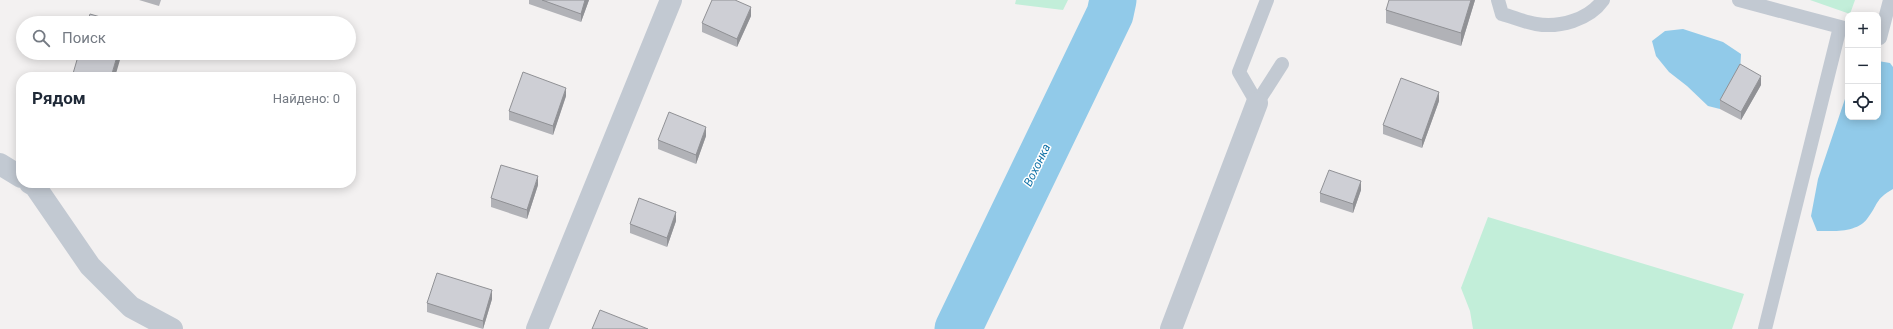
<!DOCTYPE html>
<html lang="ru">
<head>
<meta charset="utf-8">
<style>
	:root { --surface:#fff; --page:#f2f2f3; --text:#1f2937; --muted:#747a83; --line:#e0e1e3 }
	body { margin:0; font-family:Roboto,sans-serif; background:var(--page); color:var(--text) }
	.controls { position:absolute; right:12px; top:12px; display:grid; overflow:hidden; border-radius:8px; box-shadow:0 2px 10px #0003 }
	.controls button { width:36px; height:36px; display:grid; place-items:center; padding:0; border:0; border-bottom:1px solid var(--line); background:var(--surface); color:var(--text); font:20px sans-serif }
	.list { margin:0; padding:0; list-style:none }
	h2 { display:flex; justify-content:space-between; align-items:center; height:52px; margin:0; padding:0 16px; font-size:17px }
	h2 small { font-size:13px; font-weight:400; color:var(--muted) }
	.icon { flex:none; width:22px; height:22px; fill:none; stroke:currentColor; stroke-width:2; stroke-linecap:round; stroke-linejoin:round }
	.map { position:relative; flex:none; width:1893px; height:329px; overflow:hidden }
	.search { position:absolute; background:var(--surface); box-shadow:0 2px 10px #0003; left:16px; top:16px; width:340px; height:44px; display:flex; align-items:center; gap:10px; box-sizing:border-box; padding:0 14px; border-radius:22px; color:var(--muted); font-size:15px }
	.panel { position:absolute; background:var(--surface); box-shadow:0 2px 10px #0003; left:16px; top:72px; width:340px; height:116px; border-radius:16px }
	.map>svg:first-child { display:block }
</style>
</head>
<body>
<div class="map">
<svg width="1893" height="329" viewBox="0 0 1893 329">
	<rect width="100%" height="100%" fill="#f3f1f1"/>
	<path fill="#c2eed9" d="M1016 0H1068L1063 10 1015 4Z
		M1810 0H1855L1850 14Z
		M1488 217 1744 294 1732 329H1473L1470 311 1461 288Z"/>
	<path fill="#91cae9" d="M1683 29 1723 42 1741 54 1740 73 1720 109 1708 106 1687 86 1669 72 1656 56 1652 41 1665 31Z
		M1878 61 1890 63 1893 67V189C1874 200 1879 204 1867 219 1856 233 1833 231 1817 231L1811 216 1818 179 1848 90V117H1878Z"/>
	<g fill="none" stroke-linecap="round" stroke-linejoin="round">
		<path stroke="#91cae9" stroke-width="47" d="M958 329 1110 14 1113 0"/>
		<path stroke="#c2c9d2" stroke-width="14" d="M1267 0 1239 72 1257 103 1282 64
			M1498 0 1502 14C1513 17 1524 22 1536 24 1559 28 1589 20 1603 0
			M1739 0 1848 29
			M1880 38 1890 0
			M1765 329 1840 27"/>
		<path stroke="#c2c9d2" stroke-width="22" d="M0 164 21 177
			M30 183 35 186 90 266 131 307 172 329
			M537 329 671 0
			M1171 329 1257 103"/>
	</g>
	<path fill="#b1b2b7" d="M139 0H161L159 6Z
		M529 0H589L581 22 529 4Z
		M1475 0 1461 46 1386 23V10Z
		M751 16 737 47 702 32V23Z
		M1761 85 1741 120 1720 109V100Z
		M566 96 553 135 509 120V111Z
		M1439 101 1422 148 1383 134V125Z
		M706 136 696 164 658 149V140Z
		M538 185 527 219 491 207V198Z
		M1361 190 1353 213 1320 202V193Z
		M676 221 667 247 630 233V224Z
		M492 299 483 329 427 312V303Z"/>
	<path fill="#909195" d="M585 0H589L581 22V14Z
		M1471 0H1475L1461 46V33Z
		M751 7V16L737 47V39Z
		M118 53H122L115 77H111Z
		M1761 76V85L1741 120V112Z
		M566 88V96L553 135V126Z
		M1439 92V101L1422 148V140Z
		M706 127V136L696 164V155Z
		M538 176V185L527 219V210Z
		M1361 181V190L1353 213V204Z
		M676 212V221L667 247V238Z
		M492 290V299L483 329V321Z"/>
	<path fill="#cecfd5" stroke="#909195" d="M542 0H585L581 14Z
		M712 0H735L751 7 737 39 702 23Z
		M1389 0H1471L1461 33 1386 10Z
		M90 14 121 23H87Z
		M79 53H118L111 77H72Z
		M1740 64 1761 76 1741 112 1720 100Z
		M523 72 566 88 553 126 509 111Z
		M1401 78 1439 92 1422 140 1383 125Z
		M669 112 706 127 696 155 658 140Z
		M501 165 538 176 527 210 491 198Z
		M1329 170 1361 181 1353 204 1320 193Z
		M639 198 676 212 667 238 630 224Z
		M437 273 492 290 483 321 427 303Z
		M600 310 648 329H592Z"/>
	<g text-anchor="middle" stroke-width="3" stroke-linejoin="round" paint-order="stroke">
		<g font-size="12" font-style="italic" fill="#1273a8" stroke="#fff">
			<text transform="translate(1037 165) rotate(-64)" y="4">Вохонка</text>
		</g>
	</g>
</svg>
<div class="controls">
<button>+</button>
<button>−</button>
<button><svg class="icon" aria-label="locate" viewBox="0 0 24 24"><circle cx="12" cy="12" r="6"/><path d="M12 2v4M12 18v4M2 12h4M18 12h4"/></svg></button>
</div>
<div class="search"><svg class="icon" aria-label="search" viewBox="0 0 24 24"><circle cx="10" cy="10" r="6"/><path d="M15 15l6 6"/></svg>Поиск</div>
<section class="panel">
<h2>Рядом<small>Найдено: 0</small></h2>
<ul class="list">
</ul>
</section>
</div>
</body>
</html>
